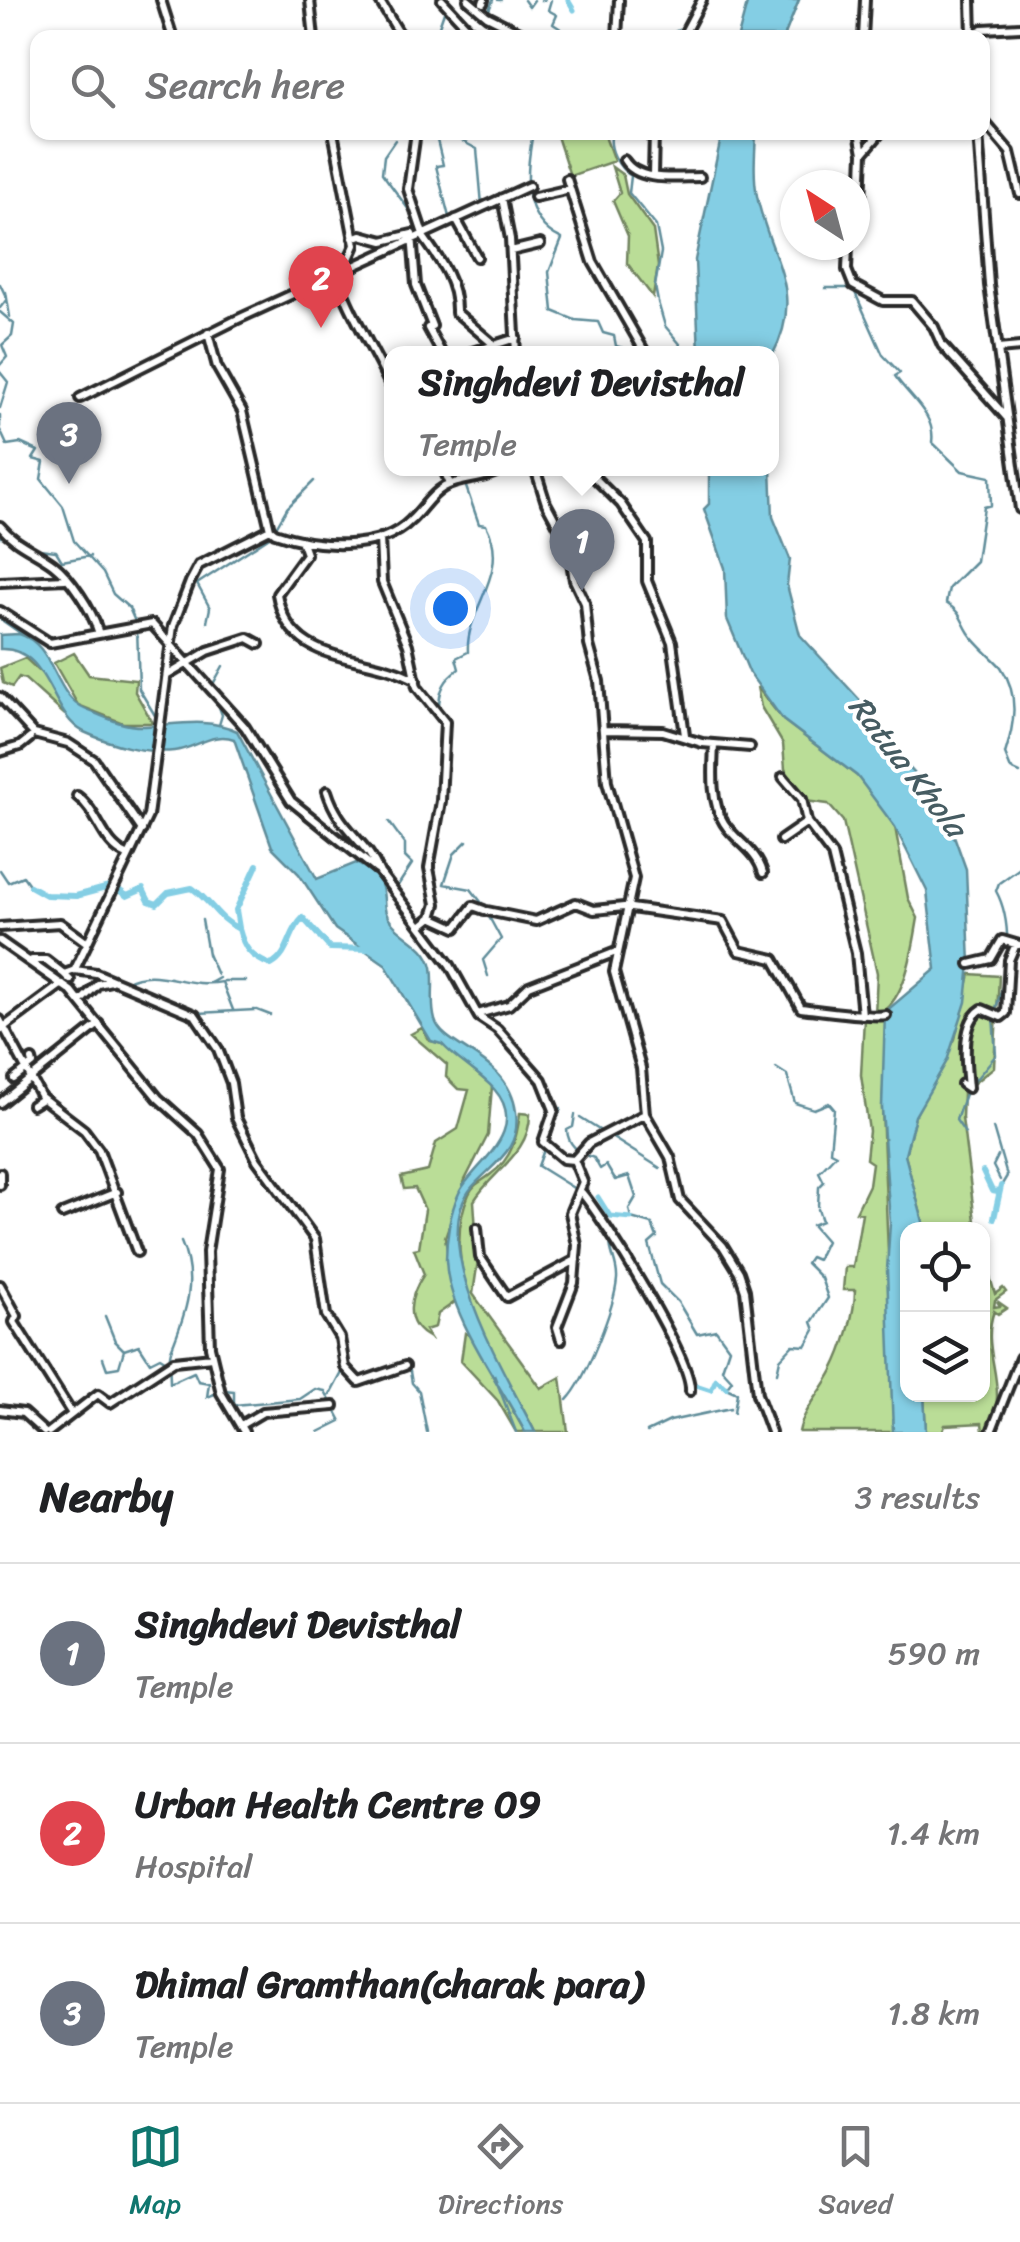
<!DOCTYPE html>
<html lang="en">
<head>
<meta charset="utf-8">
<style>
	:root { --surface:#fff; --page:#f2f2f2; --text:#202124; --muted:#757577; --line:#e0e0e0; --accent:#0f766e }
	body { margin:0; font-family:Sriracha,sans-serif; background:var(--page); color:var(--text) }
	.controls { position:absolute; right:30px; bottom:30px; display:grid; overflow:hidden; border-radius:20px; box-shadow:0 2px 8px #0004 }
	.controls button { width:90px; height:90px; display:grid; place-items:center; padding:0; border:0; border-bottom:2px solid var(--line); background:var(--surface); color:var(--text); font:50px sans-serif }
	.compass { position:absolute; left:780px; top:170px; width:90px; height:90px; border-radius:50%; background:var(--surface); box-shadow:0 2px 8px #0004; rotate:324deg }
	.you { position:absolute; left:450px; top:608px; width:35px; height:35px; margin:-25px; border:8px solid #fff; border-radius:50%; background:#1a73e8; box-shadow:0 0 0 15px #1a73e833 }
	.badge { display:grid; place-items:center; width:65px; height:65px; border-radius:50%; background:var(--accent); color:#fff; font-size:32px; font-weight:700 }
	.pin { position:absolute; translate:-50% -82px; filter:drop-shadow(0 2px 5px #0008) }
	.pin::after { content:''; position:absolute; top:52px; width:35px; height:30px; background:inherit; clip-path:polygon(0 0,100% 0,50% 100%) }
	.popup { position:absolute; left:384px; top:346px; width:395px; height:130px; box-sizing:border-box; display:grid; place-content:center; border-radius:20px; background:var(--surface); filter:drop-shadow(0 2px 8px #0005); font-size:32px; white-space:nowrap; color:var(--muted) }
	.popup b { font-size:38px; color:var(--text) }
	.popup::after { content:''; position:absolute; left:50%; top:100%; margin-left:-20px; border:20px solid transparent; border-top-color:var(--surface) }
	.list { margin:0; padding:0; list-style:none }
	h2 { display:flex; justify-content:space-between; align-items:center; height:130px; margin:0; padding:0 40px; font-size:42px }
	h2 small { font-size:32px; font-weight:400; color:var(--muted) }
	.list li { display:grid; grid-template-columns:65px 1fr auto; gap:30px; align-items:center; box-sizing:border-box; height:180px; padding:0 40px; border-top:2px solid var(--line) }
	.list b { display:block; font-size:38px; white-space:nowrap }
	.list p { margin:0; font-size:32px; white-space:nowrap; color:var(--muted) }
	.list em { font-size:32px; font-style:normal; color:var(--muted) }
	.icon { flex:none; width:55px; height:55px; fill:none; stroke:currentColor; stroke-width:2; stroke-linecap:round; stroke-linejoin:round }
	.map { position:relative; flex:none; width:1020px; height:1432px; overflow:hidden }
	.search { position:absolute; background:var(--surface); box-shadow:0 2px 8px #0004; left:30px; right:30px; top:30px; height:110px; display:flex; align-items:center; gap:25px; box-sizing:border-box; padding:0 35px; border-radius:20px; color:var(--muted); font-size:38px }
	.sheet { height:670px; background:var(--surface) }
	nav { display:flex; justify-content:space-around; align-items:center; box-sizing:border-box; height:140px; border-top:2px solid var(--line); background:var(--surface); font-size:28px; color:var(--muted) }
	nav a { display:grid; justify-items:center; gap:5px }
	nav .on { color:var(--accent) }
	.map>svg:first-child { display:block }
</style>
</head>
<body>
<div class="map">
<svg width="1020" height="1432" viewBox="0 0 1020 1432">
	<rect width="100%" height="100%" fill="#fff"/>
	<filter id="ink" filterUnits="userSpaceOnUse"><feTurbulence type="fractalNoise" baseFrequency=".01" numOctaves="2"/><feDisplacementMap in="SourceGraphic" scale="20" xChannelSelector="R" yChannelSelector="G"/><feConvolveMatrix kernelMatrix="1 2 1 2 8 2 1 2 1" color-interpolation-filters="sRGB"/></filter>
	<g filter="url(#ink)">
		<path fill="#badd97" stroke="#728461" stroke-width="2.5" d="M556 133H609L606 139 614 161 570 176Z
			M612 167 623 175 627 194 653 230 658 266 653 297 627 263 628 236 613 201 620 193Z
			M74 653 89 675 136 680 135 692 153 723H123L78 705 54 663Z
			M25 658 49 680 65 715 25 679 19 677 12 687 3 683 0 668Z
			M757 687 783 720 857 776 879 802 895 827 908 898 918 918C913 946 906 1005 875 1015L877 973 843 821 828 804 805 801 785 769 783 744 761 707Z
			M970 974 999 976 994 1067 963 1092 962 1118 976 1229H925L905 1155 915 1116 955 1039Z
			M864 1018 887 1019 882 1108 895 1420 893 1432H799C804 1408 822 1392 833 1370 844 1349 855 1313 855 1290H843L845 1267H853L862 1213 856 1212 869 1185 872 1163 866 1159 869 1131 861 1075Z
			M422 1028 430 1041 442 1044 492 1086 488 1135 465 1180 445 1237 455 1302 438 1314 435 1327 425 1330 430 1338C401 1324 410 1295 424 1274L414 1249 419 1248 425 1210 415 1188 404 1189 401 1177 428 1171 436 1143 458 1129 469 1090 458 1089 446 1077 447 1065 411 1034Z
			M520 1113 530 1114C530 1154 492 1171 474 1201L478 1260 473 1294 541 1388 561 1377 568 1432H535C502 1366 434 1270 469 1194 473 1184 483 1181 491 1174 512 1159 517 1137 520 1113Z
			M983 1253 995 1294 1003 1288 1006 1292 995 1300 994 1307 1000 1306 997 1301 1007 1308 998 1314 994 1311C979 1352 1011 1385 989 1430L983 1431 982 1423 945 1425 942 1432H926L924 1395 982 1394Z
			M465 1333 471 1336 525 1432H516L498 1401 461 1361Z"/>
		<path fill="#84cee4" stroke="#608d9a" stroke-width="2.5" d="M748 0H799L784 37H738Z
			M722 133H756C755 153 753 176 757 196 769 258 807 291 772 356L699 353 695 260Z
			M709 469H771L773 517 790 559 787 585 800 635 869 710 887 743 943 805 966 869 970 964 966 1002 947 1061 915 1116 905 1155 925 1229 908 1230V1394L924 1395 926 1432H893L887 1270 890 1223 882 1108 885 1012 936 969 927 891 895 827 857 776 783 720 750 674 727 619 725 568 704 509 709 504Z
			M19 634C55 644 53 695 85 709 104 717 123 727 145 726 175 725 208 717 237 731L317 879 356 863C399 883 374 903 392 923 405 938 427 945 432 967 435 985 430 1003 435 1020 443 1049 509 1056 516 1112 521 1150 495 1162 473 1186 423 1242 509 1379 535 1432H525C500 1383 448 1316 446 1260 446 1239 450 1212 459 1193 471 1166 532 1132 494 1089 479 1072 457 1061 442 1044L431 1041 385 964 335 929 299 874 272 847 234 739C213 731 195 749 174 751 146 754 110 744 84 732 49 715 50 647 0 649V635Z"/>
		<g fill="none" stroke-linecap="round" stroke-linejoin="round">
			<path stroke="#608d9a" stroke-width="2.5" d="M474 0 489 10 493 0
				M498 0H501
				M524 0 529 7 534 0
				M541 0H545
				M551 0 548 10 557 15 553 24 575 38
				M439 26 446 6
				M438 38 439 27 448 36 463 31 469 38
				M663 38 682 28 696 0
				M435 132 443 165 436 166 450 221
				M445 132 477 149 482 205
				M533 132C527 168 518 219 562 239L549 272 553 311 575 320 598 322 603 333 614 336 616 346 626 349 623 354
				M612 132C607 147 618 168 631 176L629 193 656 226 661 252 655 286 658 302 665 326 680 344 676 354
				M395 140 384 156 382 173 414 217
				M0 284 7 299 0 308
				M825 288H853L883 355 900 373 895 376C909 397 936 415 932 442L962 471 990 477 991 505 984 507 976 561 949 588 946 603C962 613 960 619 969 633 977 645 991 656 1001 667 1020 695 1014 726 1005 754L1011 769 1020 773
				M6 292 10 317
				M0 312 14 324 12 336 2 345 7 357 0 365
				M0 372 8 382 0 408
				M0 415V427
				M0 430 7 445 20 443 38 451 33 459 44 462 41 479 63 506 74 541 103 573 113 594 129 608 137 626 139 689 159 722
				M466 477 472 468
				M275 529 287 508 314 481
				M0 537H16
				M31 548 56 551 62 561 90 556
				M0 619 23 635
				M207 622 210 608 197 584 271 536
				M212 686 223 666
				M215 696 222 715 219 725
				M439 709C439 689 445 679 459 669L456 658 468 652C465 608 512 573 486 525L479 524 465 484
				M389 822 405 844V857L412 864 395 890
				M467 841 454 854 444 884 471 889 485 907
				M0 870 8 882 23 876 30 886
				M202 920 208 954 217 975
				M488 976 483 960 501 939 488 915
				M122 981 147 991
				M224 981H246
				M125 982C156 965 185 989 222 982L233 1010
				M210 983 219 978
				M257 1010 270 1015
				M995 1011C1008 975 1014 924 996 891L999 883 1020 868
				M198 1013 255 1010
				M776 1068 787 1075 795 1103 814 1109 829 1103 834 1109 830 1151 836 1154 819 1172 824 1182 819 1187 818 1206
				M971 1085 996 1055 993 1016
				M18 1092 32 1082
				M575 1115 573 1127 567 1130C568 1147 581 1154 594 1158L600 1169 606 1165 615 1180 629 1176 636 1197 629 1209 631 1218 652 1224 657 1237 649 1244 660 1284 678 1302 697 1334 716 1330 729 1348 722 1369 732 1380 726 1388 737 1393 734 1412
				M580 1118 604 1133
				M993 1128 1007 1176 1001 1186
				M965 1133 956 1120 966 1091
				M611 1137 660 1168
				M546 1144 561 1108
				M545 1147 538 1166 575 1189
				M998 1156 993 1166 1000 1180
				M219 1194 222 1181
				M181 1242C198 1280 186 1313 171 1350 168 1360 170 1372 170 1383L194 1372 198 1381 209 1383 207 1397 217 1393
				M320 1252 323 1266
				M323 1269 325 1287
				M105 1316 115 1341 124 1350 139 1345 150 1362 160 1357 168 1362
				M103 1358 107 1369 119 1367 124 1350
				M409 1366 412 1383 419 1391 427 1432
				M777 1373 780 1359 793 1345 806 1346 815 1330 812 1322 828 1298 821 1278 806 1263 810 1257 817 1260 826 1241 812 1225 822 1221 818 1209
				M494 1375 516 1432
				M224 1390 234 1391V1405L300 1399 315 1389 325 1391 341 1421 319 1432
				M330 1395 345 1367
				M567 1400C585 1382 615 1306 617 1279 618 1265 610 1254 610 1241
				M647 1432 670 1421 731 1408"/>
			<path stroke="#84cee4" stroke-width="5" d="M568 0 574 10
				M598 1197 610 1216 631 1218
				M696 1385 711 1390 716 1379 726 1388"/>
			<path stroke="#84cee4" stroke-width="6" d="M30 886 46 895 76 896 113 886
				M116 888 127 896 143 889 149 901 157 904 168 893 192 888C212 902 217 919 239 929 244 948 250 957 271 965 290 955 288 932 303 918L330 948 368 949
				M239 928 236 910 257 865
				M983 1172 992 1191 998 1192
				M994 1218 1001 1186"/>
			<defs>
				<path id="minor" d="M161 0 173 38
					M310 0 314 38
					M379 0 402 38
					M442 0 477 38
					M468 0 487 16 531 38
					M971 0 972 36
					M483 3 484 0
					M617 38 619 0
					M682 38 702 0
					M863 38 865 0
					M965 38 983 29 1020 27
					M982 119 1010 152 1020 194
					M333 132 355 245 345 268
					M416 132 408 189 423 234
					M978 132 989 285 1020 509
					M864 152 881 132
					M624 160C638 183 677 177 700 177
					M653 176 654 132
					M567 179 593 262 646 354
					M535 197 570 189
					M502 198 510 239 516 354
					M456 219 477 257
					M855 233 860 225 863 153 859 132
					M422 235C440 260 457 282 456 313
					M353 238 361 235 383 241 412 234 416 285 432 326
					M848 245 847 270 853 285 883 301H912L934 327 942 345 1007 418
					M511 251 540 244
					M339 274C337 292 382 364 392 390
					M457 313 493 344
					M428 328 442 354
					M208 333 217 367 242 411 270 529 275 533C314 547 379 553 411 520 423 509 429 496 444 487 463 477 484 481 503 468
					M998 349 1020 347
					M466 354 516 338
					M80 398 236 320 529 186
					M443 468 450 484
					M535 468 546 503 568 544 574 580 585 603 589 645 599 681 607 782 634 878 614 972 641 1068 645 1114 670 1157 680 1200 723 1246 739 1272 745 1290 757 1394 771 1432
					M585 468 621 504 647 542V581L672 642 685 735
					M0 526C16 545 34 550 53 564 70 577 92 610 98 631
					M380 538 382 582 408 645 417 687 445 722 441 801 429 868 436 904 432 917 422 925
					M301 540 306 554 277 594C290 669 365 651 416 680
					M0 582 65 579
					M0 611 50 643 152 624 245 727 291 801 377 870
					M168 675 208 651 248 638 259 644
					M0 697 34 734 68 743 94 760 142 830
					M603 730 663 731 702 743 750 747
					M714 744C713 769 710 801 724 823 736 842 756 849 763 873
					M0 752 20 746 30 738
					M783 777 802 799 807 822 832 855 856 953 862 1015
					M327 791C340 832 366 839 380 873L450 965 479 1017 497 1029 542 1080 554 1110 543 1142 563 1159 574 1160
					M77 796C99 812 102 845 127 855
					M781 840 807 822
					M487 911 536 921 576 903 594 910 624 907 723 921 739 951 774 959 801 1008C818 1010 874 1018 886 1015
					M432 917 456 928 473 906 484 910
					M0 927 60 923 86 942
					M0 941 71 991 158 1098 198 1134 220 1169 207 1252 210 1347 221 1393 244 1432
					M32 960H46L64 974
					M970 964 991 959 1002 940 1019 945
					M75 969 148 816 173 626 190 582 199 565 270 529
					M70 980 64 974 75 970 96 973 195 1015 218 1049 231 1083 236 1118 257 1160 315 1239 326 1315 340 1338 345 1367 359 1382 405 1366
					M80 1002 98 984 111 981
					M478 1014 509 1005 529 986 616 952
					M0 1020 41 1097 84 1130 99 1150 137 1252
					M0 1030 62 984
					M14 1079 33 1064 32 1060
					M962 1084 968 1088C966 1065 960 1022 982 1009L1001 1017 1006 1013 1009 960 1016 944
					M0 1103 99 1024
					M32 1105 42 1099
					M574 1160 589 1143 645 1114
					M0 1173V1185
					M582 1193C605 1221 693 1360 690 1391
					M62 1214 117 1192
					M477 1228 480 1257 507 1297 576 1260
					M0 1285 17 1316 14 1322 72 1414
					M561 1340 557 1327 574 1283 577 1245 570 1213 583 1182 574 1160
					M0 1410 23 1413 44 1432
					M241 1425 263 1412 334 1406
					M49 1432 98 1394 110 1403 174 1361 212 1357
					M991 1432 1020 1358"/>
			</defs>
			<use href="#minor" stroke="#2b2b2b" stroke-width="14"/>
			<use href="#minor" stroke="#fff" stroke-width="6"/>
		</g>
	</g>
	<g text-anchor="middle" stroke-width="8" stroke-linejoin="round" paint-order="stroke">
		<g font-size="32" font-style="italic" fill="#465c62" stroke="#fff">
			<text transform="translate(908 766) rotate(52)" y="11">Ratua Khola</text>
		</g>
	</g>
</svg>
<div class="controls">
<button><svg class="icon" aria-label="locate" viewBox="0 0 24 24"><circle cx="12" cy="12" r="6"/><path d="M12 2v4M12 18v4M2 12h4M18 12h4"/></svg></button>
<button><svg class="icon" aria-label="layers" viewBox="0 0 24 24"><path d="M12 4l9 5-9 5-9-5zM3 14l9 5 9-5"/></svg></button>
</div>
<svg class="compass" viewBox="-18 -18 36 36"><path d="M0-13l5 13h-10z" fill="#e53935"/><path d="M0 13l5-13h-10z" fill="#757577"/></svg>
<div class="you"></div>
<div class="pin badge" style="left:582px;top:591px;background:#6b7280">1</div>
<div class="popup"><b>Singhdevi Devisthal</b>Temple</div>
<div class="pin badge" style="left:321px;top:328px;background:#e0444e">2</div>
<div class="pin badge" style="left:69px;top:484px;background:#6b7280">3</div>
<div class="search"><svg class="icon" aria-label="search" viewBox="0 0 24 24"><circle cx="10" cy="10" r="6"/><path d="M15 15l6 6"/></svg>Search here</div>
</div>
<section class="sheet">
<h2>Nearby<small>3 results</small></h2>
<ul class="list">
<li><span class="badge" style="background:#6b7280">1</span><div><b>Singhdevi Devisthal</b><p>Temple</p></div><em>590 m</em></li>
<li><span class="badge" style="background:#e0444e">2</span><div><b>Urban Health Centre 09</b><p>Hospital</p></div><em>1.4 km</em></li>
<li><span class="badge" style="background:#6b7280">3</span><div><b>Dhimal Gramthan(charak para)</b><p>Temple</p></div><em>1.8 km</em></li>
</ul>
</section>
<nav>
<a class="on"><svg class="icon" aria-label="map" viewBox="0 0 24 24"><path d="M3 6l6-2 6 2 6-2v14l-6 2-6-2-6 2zM9 4v14M15 6v14"/></svg>Map</a>
<a><svg class="icon" aria-label="directions" viewBox="0 0 24 24"><path d="M12 3l9 9-9 9-9-9zM9 14v-3h6M13 9l2 2-2 2"/></svg>Directions</a>
<a><svg class="icon" aria-label="saved" viewBox="0 0 24 24"><path d="M7 4h10v16l-5-4-5 4z"/></svg>Saved</a>
</nav>
</body>
</html>
